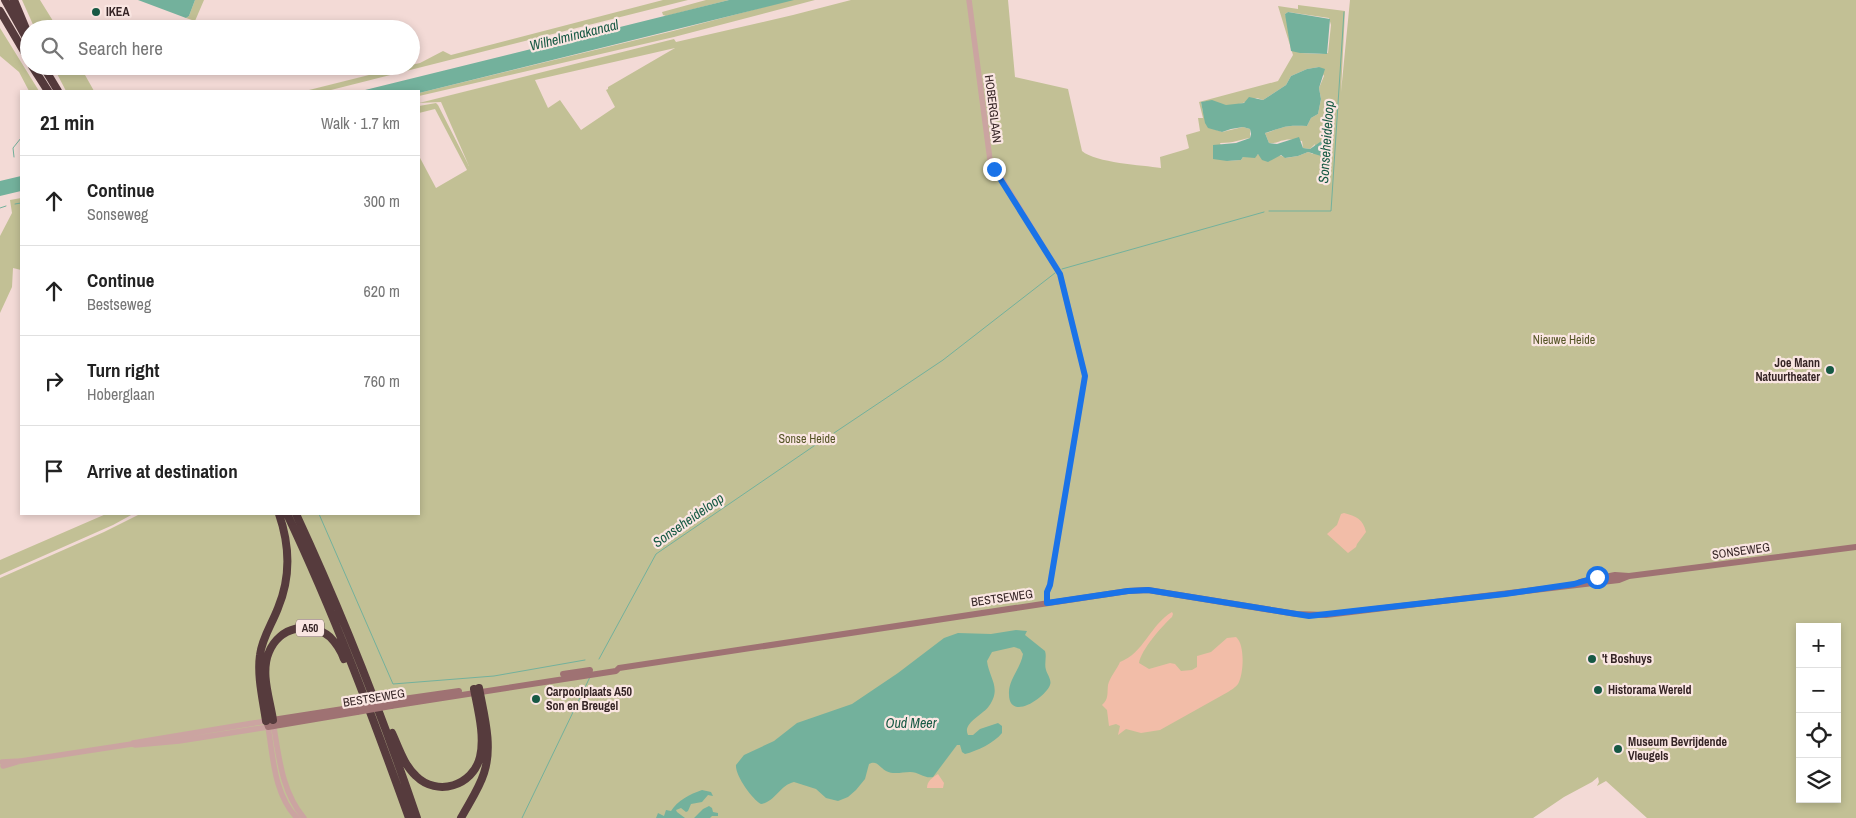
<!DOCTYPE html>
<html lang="en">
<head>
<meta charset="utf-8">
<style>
	:root { --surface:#fff; --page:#f2f2f2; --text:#222; --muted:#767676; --line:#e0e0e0 }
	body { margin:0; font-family:"Archivo Narrow",sans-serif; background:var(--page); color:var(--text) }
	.controls { position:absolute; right:15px; bottom:15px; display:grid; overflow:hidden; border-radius:0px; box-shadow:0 2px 8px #0003 }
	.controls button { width:45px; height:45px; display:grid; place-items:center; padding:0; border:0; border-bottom:1px solid var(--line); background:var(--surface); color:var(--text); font:25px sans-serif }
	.stop { position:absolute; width:15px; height:15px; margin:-11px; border:4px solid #1a73e8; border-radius:50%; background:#fff }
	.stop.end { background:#1a73e8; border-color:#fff; box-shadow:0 1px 5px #0008 }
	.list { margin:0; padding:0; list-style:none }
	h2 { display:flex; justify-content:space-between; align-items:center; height:65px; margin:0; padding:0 20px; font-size:21px }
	h2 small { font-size:16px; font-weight:400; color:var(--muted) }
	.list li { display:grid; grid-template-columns:32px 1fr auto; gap:15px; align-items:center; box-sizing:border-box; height:90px; padding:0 20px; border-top:1px solid var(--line) }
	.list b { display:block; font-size:19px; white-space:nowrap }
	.list p { margin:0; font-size:16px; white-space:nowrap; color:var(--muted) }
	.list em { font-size:16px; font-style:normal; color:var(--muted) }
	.icon { flex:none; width:28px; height:28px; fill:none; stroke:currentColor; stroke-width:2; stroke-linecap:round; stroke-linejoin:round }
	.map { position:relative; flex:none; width:1856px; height:818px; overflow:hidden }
	.search { position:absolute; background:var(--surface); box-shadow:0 2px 8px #0003; left:20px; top:20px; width:400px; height:55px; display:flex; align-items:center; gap:12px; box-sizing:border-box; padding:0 18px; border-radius:28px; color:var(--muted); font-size:19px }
	.panel { position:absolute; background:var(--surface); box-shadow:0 2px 8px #0003; left:20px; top:90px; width:400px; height:425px; border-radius:0px }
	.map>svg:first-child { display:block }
</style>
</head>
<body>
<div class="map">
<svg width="1856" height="818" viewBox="0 0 1856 818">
	<rect width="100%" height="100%" fill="#f3dad6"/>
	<path fill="#c2c095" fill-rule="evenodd" d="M22 0H40L58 29H35Z
		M195 0H204L195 21 186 18 189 16Z
		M663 0H688L327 91H305L405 66H411V65L420 63 443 51 451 55Z
		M706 0H729L666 16 663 15 662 12Z
		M790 0H815L674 37 419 96V93L673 31Z
		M851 0H1008L1015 77 1068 89 1082 151C1096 163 1142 165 1161 168L1160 157 1187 149 1189 148 1186 135 1200 131 1198 118H1203L1199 102 1278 81 1293 55 1278 6 1298 9V5L1345 11 1341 92 1350 0H1856V818H1647L1606 781 1597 786 1599 782 1598 777 1592 782 1564 797 1533 818H0V578L104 532 140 514H419V156L436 188 467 170 435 109 419 113V106L436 103 438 105 469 166 441 102 419 103 674 39 676 42 793 15ZM1288 12 1329 18 1331 25 1328 53 1320 54 1300 53 1285 14ZM675 48 608 87V89L606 90 615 107 581 130 560 100 548 108 535 80ZM1319 67 1324 76 1319 88 1321 99 1318 114 1311 118 1307 126C1298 126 1290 125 1281 128 1275 129 1271 132 1265 133L1269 143C1276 144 1278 141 1285 140 1290 139 1296 140 1302 141L1303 148 1310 149 1315 144 1313 154 1308 152 1298 156 1286 158C1274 150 1256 155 1243 157L1241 160 1227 161 1220 143C1235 143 1237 140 1250 138V129L1243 127 1222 132 1214 129 1203 112 1201 102C1213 101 1214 103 1225 105 1236 107 1247 101 1257 98L1263 100 1286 85 1291 76 1307 69ZM1800 627H1837V799H1800Z
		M0 28 39 91H29L19 72 0 56Z
		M53 66H80L94 91H66Z
		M21 198V239L20 242 21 245V270L13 268 12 287 0 313V236L12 213 10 200Z
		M106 514H133L113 525 0 575V560Z"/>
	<path fill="#f2bda8" d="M1344 513C1356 516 1363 519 1366 532L1357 544 1356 547 1348 553 1327 534 1337 525 1341 514Z
		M1172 612 1173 614 1172 617C1162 626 1141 650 1139 663L1149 669 1170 663 1175 664 1181 671 1192 670 1197 667V656L1211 652 1227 638 1236 637C1245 644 1244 674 1238 684 1236 687 1231 690 1228 692L1160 730 1141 733 1126 729 1118 735 1120 726 1116 724 1109 726 1107 710 1102 705C1109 699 1107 693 1108 685 1110 677 1117 669 1120 662 1144 653 1150 625 1172 612Z
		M938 774 944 783 943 788H927C927 781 933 777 938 774Z"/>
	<path fill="#73b19c" d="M138 0H195L189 16 186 18Z
		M729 0H794L419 93V91H361Z
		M1288 12 1330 19 1327 54 1300 53 1291 51 1285 14Z
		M1319 67 1325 69 1319 88 1321 99 1318 114 1311 118 1307 126C1298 126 1290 125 1281 128 1276 129 1270 132 1265 133L1269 143 1277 144 1299 137 1303 148 1310 149 1323 140 1326 144V152L1321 156 1308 152 1298 156 1285 158 1281 155 1268 162 1262 160 1258 154 1255 158 1243 157 1241 160 1227 161 1213 159V145L1236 143 1250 138 1251 134 1250 129 1243 127 1231 129 1222 132 1208 128 1205 123 1201 102 1212 100 1226 105 1244 103 1249 97 1263 100 1286 85 1291 76 1307 69Z
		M21 176V191L0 196V181Z
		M1016 630 1027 631 1025 635 1045 651C1047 657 1044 663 1046 670 1047 674 1052 680 1050 685 1045 698 1009 722 1009 694 1008 680 1021 668 1023 654L1020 649 1014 647 992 652 987 661C989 678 1002 688 989 706 983 715 962 723 968 735H973L980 729 998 723 1002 726V733C994 743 977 751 965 754L962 752 960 745H957L933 777C925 779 919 772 910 772 902 772 894 775 886 771 879 767 877 760 869 764L865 779 856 790 848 797 838 801 826 798 816 789 794 782C780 785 775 802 761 804 752 799 735 775 736 765L744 755 774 741 797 723 852 704 898 673 944 638 958 633 991 634Z
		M702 790 711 792 713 796 708 795 702 802 691 804 688 811 686 812 681 808 676 810 677 812 685 818H656L658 813 664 816 666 810 671 811C677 801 690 794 702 790Z
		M709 806 712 808 713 812 718 813V816H712L710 818H694L703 809Z"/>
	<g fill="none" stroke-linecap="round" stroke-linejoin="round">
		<path stroke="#73b19c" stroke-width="1" d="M14 157 13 148 21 138
			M15 204 21 203
			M0 208 6 206
			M1269 211H1331L1344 12
			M1062 269 1264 212
			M834 433 943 360 1055 273
			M319 514 393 684 494 676 585 660
			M599 659 656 554 830 435
			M522 818 590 677"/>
		<path stroke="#cba4a1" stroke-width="5.5" d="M969 0 990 160 1060 274 1085 376 1050 585 1047 592V603
			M273 722C279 755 281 791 304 818
			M133 743 266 721
			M2 762 21 761 132 744 135 745 179 741 268 727C273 756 274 795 297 818
			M3 766 20 761"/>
		<path stroke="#9f7273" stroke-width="6" d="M1580 582 1615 575 1629 576
			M563 674 590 670
			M389 701 459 691
			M391 706 616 671 619 668 1128 591 1148 590 1296 614 1326 615 1585 584 1619 580 1629 576 1856 547
			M356 707 266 721 268 727 357 712"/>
		<path stroke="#563b3d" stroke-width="8" d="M5 0 29 43
			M14 0 29 36
			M0 11 29 60
			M32 66 48 91
			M43 66 58 91
			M287 514C334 613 372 715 409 818
			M296 514C342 613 382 715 417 818
			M273 720C270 699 260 673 269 652 279 627 310 620 330 637 336 643 341 651 344 659
			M266 721C263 700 257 676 260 655 262 638 272 624 278 608 291 577 290 546 279 514
			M392 733C399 748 404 765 416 776 437 797 473 786 480 757 485 736 478 710 474 689
			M461 818C469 803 479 789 484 773 493 746 484 715 479 688"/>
		<path stroke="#9f7273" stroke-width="6" d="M356 707 389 701
			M357 712 391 706"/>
	</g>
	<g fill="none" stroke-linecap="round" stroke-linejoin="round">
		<path stroke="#1a73e8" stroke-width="6" d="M994 169 1060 274 1085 376 1050 585 1047 592V603L1128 591 1148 590 1309 616 1505 594 1574 584 1597 577"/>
	</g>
	<g fill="#175944" stroke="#fae6e2" stroke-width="2">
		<circle cx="96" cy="12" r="5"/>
		<circle cx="1830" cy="370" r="5"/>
		<circle cx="1592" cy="659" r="5"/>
		<circle cx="1598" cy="690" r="5"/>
		<circle cx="536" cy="699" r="5"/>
		<circle cx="1618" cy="749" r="5"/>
	</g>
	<g text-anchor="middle" stroke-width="4.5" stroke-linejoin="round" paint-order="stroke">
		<rect fill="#fae6e2" stroke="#705e5e" stroke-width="1" x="296" y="619.5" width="28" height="17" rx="4"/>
		<g font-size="11" font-weight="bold" fill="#352425">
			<text x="310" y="632">A50</text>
		</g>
		<g font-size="12" font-weight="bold" fill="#352425" stroke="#fae6e2" text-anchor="start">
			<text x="106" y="16">IKEA</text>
			<text x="1820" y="367" text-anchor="end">Joe Mann<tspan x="1820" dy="14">Natuurtheater</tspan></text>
			<text x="1602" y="663">'t Boshuys</text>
			<text x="1608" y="694">Historama Wereld</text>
			<text x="546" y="696">Carpoolplaats A50<tspan x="546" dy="14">Son en Breugel</tspan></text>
			<text x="1628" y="746">Museum Bevrijdende<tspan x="1628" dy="14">Vleugels</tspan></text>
		</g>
		<g font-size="12" fill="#352425" stroke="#fae6e2">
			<text transform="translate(993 109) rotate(83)" y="4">HOBERGLAAN</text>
			<text transform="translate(1741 551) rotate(-8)" y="4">SONSEWEG</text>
			<text transform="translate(1002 598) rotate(-8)" y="4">BESTSEWEG</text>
			<text transform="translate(374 698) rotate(-9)" y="4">BESTSEWEG</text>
		</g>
		<g font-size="12" fill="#555426" stroke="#fae6e2">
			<text x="1564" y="344">Nieuwe Heide</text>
			<text x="807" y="443">Sonse Heide</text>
		</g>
		<g font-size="14" font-style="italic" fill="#175944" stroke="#fae6e2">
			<text transform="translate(574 35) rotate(-14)" y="5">Wilhelminakanaal</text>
			<text transform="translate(1326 142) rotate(-86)" y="5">Sonseheideloop</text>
			<text transform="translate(688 520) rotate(-35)" y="5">Sonseheideloop</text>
			<text x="911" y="728">Oud Meer</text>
		</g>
	</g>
</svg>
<div class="controls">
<button>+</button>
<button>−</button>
<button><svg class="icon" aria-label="locate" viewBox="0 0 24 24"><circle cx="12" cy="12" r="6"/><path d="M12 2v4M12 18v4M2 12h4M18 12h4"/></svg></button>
<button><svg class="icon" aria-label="layers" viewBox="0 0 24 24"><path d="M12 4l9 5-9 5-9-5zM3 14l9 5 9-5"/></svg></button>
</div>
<div class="stop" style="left:1597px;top:577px"></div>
<div class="stop end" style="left:994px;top:169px"></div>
<div class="search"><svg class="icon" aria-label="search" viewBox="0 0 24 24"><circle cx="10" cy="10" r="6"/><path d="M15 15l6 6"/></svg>Search here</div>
<section class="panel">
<h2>21 min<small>Walk · 1.7 km</small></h2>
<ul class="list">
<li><svg class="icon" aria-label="ahead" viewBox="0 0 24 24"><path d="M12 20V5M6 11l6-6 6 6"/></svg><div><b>Continue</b><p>Sonseweg</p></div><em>300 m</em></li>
<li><svg class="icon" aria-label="ahead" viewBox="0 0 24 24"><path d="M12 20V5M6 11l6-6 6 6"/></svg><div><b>Continue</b><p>Bestseweg</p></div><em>620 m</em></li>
<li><svg class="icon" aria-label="right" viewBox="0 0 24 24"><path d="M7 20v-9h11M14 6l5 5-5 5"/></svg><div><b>Turn right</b><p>Hoberglaan</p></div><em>760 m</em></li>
<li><svg class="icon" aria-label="arrive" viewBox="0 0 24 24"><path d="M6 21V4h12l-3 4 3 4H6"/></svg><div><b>Arrive at destination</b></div></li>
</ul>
</section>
</div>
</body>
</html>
